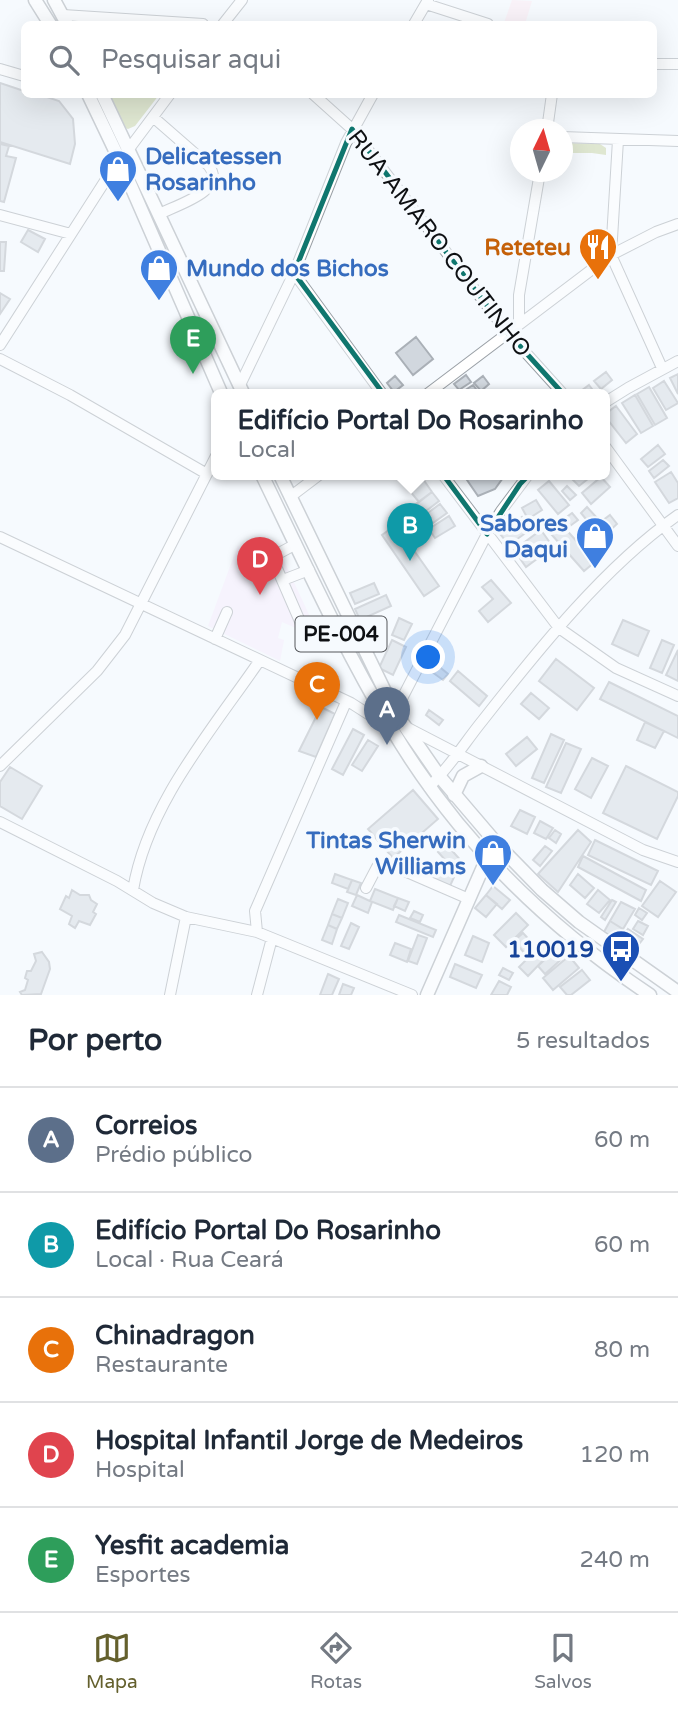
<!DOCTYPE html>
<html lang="pt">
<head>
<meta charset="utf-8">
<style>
	:root { --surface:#fff; --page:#f6f6f7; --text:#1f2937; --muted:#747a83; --line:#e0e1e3; --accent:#64602d }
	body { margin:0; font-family:"Varela Round",sans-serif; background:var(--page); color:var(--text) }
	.compass { position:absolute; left:510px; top:119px; width:63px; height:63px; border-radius:50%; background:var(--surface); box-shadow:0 7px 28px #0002; rotate:5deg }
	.you { position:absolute; left:429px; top:658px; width:24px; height:24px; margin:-18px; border:5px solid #fff; border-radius:50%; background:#1a73e8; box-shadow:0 0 0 10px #1a73e833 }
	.badge { display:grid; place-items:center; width:46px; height:46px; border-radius:50%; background:var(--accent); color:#fff; font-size:23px; font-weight:700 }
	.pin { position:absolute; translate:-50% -58px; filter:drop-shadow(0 2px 4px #0008) }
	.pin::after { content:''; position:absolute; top:37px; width:24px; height:21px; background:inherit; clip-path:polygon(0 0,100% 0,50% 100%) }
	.popup { position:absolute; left:211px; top:389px; width:399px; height:91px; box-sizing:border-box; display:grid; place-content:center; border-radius:10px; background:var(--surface); filter:drop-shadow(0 2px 5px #0005); font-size:23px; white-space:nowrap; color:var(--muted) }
	.popup b { font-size:26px; color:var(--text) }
	.popup::after { content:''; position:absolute; left:50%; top:100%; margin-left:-14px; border:14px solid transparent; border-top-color:var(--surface) }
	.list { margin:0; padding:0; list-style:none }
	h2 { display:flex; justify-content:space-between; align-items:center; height:91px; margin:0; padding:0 28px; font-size:30px }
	h2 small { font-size:23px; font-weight:400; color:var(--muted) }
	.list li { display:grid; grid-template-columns:46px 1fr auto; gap:21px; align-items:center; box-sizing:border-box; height:105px; padding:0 28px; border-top:2px solid var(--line) }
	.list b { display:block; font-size:26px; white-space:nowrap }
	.list p { margin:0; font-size:23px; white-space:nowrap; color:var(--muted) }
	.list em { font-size:23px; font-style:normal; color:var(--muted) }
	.icon { flex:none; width:38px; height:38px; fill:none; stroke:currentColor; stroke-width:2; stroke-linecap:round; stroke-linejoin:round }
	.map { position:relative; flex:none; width:678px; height:995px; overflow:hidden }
	.search { position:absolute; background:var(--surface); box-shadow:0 7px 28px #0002; left:21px; right:21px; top:21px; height:77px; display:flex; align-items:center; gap:18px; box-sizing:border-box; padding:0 24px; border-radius:10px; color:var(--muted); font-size:26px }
	.sheet { height:616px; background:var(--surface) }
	nav { display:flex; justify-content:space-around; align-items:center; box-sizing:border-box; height:98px; border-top:2px solid var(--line); background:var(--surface); font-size:19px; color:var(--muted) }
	nav a { display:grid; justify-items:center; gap:4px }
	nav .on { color:var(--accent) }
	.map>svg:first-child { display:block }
</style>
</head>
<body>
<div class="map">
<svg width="678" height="995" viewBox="0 0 678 995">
	<rect width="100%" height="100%" fill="#f6fafe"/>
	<path fill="#fde9f1" d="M512 0 532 1 525 24 504 23Z"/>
	<path fill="#f5ebfc" d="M238 545 249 564 278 548 319 636 316 637 282 622 278 638 284 640 280 661 208 626Z"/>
	<path fill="#c4d09c" d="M106 95H159L135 126 128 129 123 127Z
		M563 143 600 144 606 148V155L592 153H563Z"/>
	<path fill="#d1d7de" stroke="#aab0b7" stroke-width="2" d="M0 83 24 91V94H38L59 101 73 119 75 144 70 164 0 142Z
		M0 144 9 146 6 156 16 158 4 202 0 201Z
		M28 230 45 239 38 252 21 242Z
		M0 242H6L4 271H0Z
		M0 293 10 299 0 314Z
		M416 337 433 359 413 375 396 353Z
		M606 372 612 380 601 389 594 381Z
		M678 374V394L670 378Z
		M466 375 471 382 459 390 454 384Z
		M395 376 403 385 394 392 387 383Z
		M483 376 489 384 481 391 474 383Z
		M664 381 678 403 666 410 653 388Z
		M473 385 479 393 467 395 464 391Z
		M589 385 595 393 596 395H584L581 391Z
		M649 387 667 418 655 425 637 394Z
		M635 395 653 426 641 433 622 403Z
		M616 406 637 434 626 443 604 415Z
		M658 445 665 454 648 467 641 459Z
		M663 460 669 466 654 478 649 471Z
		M671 472 678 483V498L669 503 655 482Z
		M474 475H505L495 489 478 496 467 480Z
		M574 475H587L589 478 579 486 571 478Z
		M601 477 610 487 591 504 582 493Z
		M423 479 432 492 419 502 409 490Z
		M549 481 569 505 558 514 538 490Z
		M567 486 576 495 570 500 562 491Z
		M432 492 439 501 408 525 401 515Z
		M536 500 542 510 528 519 522 508Z
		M440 504 447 513 423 530 417 521Z
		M587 507 597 518 590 524 581 513Z
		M572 513 578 520 570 526 564 519Z
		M610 515 617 524 606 534 598 524Z
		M449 516 455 526 435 538 429 529Z
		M522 517 531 529 509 545 500 534Z
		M396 525 439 586 424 596 382 535Z
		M563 526 595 562 584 571 552 535Z
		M592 528 610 546 597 558 580 539Z
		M541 530 553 547 526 567 514 550Z
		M491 580 511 603 488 622 479 611 493 599 482 587Z
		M374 583 379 594 355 604 350 593Z
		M386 595 391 606 360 620 355 609Z
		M399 618 412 624 404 640 392 635Z
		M623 620 649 631 638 656 612 644Z
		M392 640 406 647 393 675 379 668Z
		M662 640 674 645 662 673 650 668Z
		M678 650V681L666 675Z
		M430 659 448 674 443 680 424 666Z
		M556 659 594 688 577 710 539 681Z
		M458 671 487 696 479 706 450 681Z
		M609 682 678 716V738L600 699Z
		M531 693 549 708 539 719 521 704Z
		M321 707 335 714 316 757 299 751Z
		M429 710 443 720 439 725 426 715Z
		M645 722 664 731 655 748 637 740Z
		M353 729 364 735 343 775 332 769Z
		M551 734 564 740 544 783 532 778Z
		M527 737 537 749 516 766 506 754Z
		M368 740 378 746 362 771 352 765Z
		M566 743 581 749 561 793 546 787Z
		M592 758 608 766 591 798 575 789Z
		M626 766 678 792V796L657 839 603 813Z
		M10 767 42 786 22 819 0 806V782Z
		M413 790 438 819 393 858 368 829Z
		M520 810 535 817 527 834 511 826Z
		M540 821 553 828 546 839 534 833Z
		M555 830 561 834 556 843 549 838Z
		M578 830 591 842 558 892 538 874Z
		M595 840 658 871 651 885 588 855Z
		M446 844 465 865 456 872 438 852Z
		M545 846 552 851 540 866 533 860Z
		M583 856 646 890 641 901 578 867Z
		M424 862 455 875 450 886 419 874Z
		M335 874 352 880 348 889 332 883Z
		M578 874 594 888 585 898 570 885Z
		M352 880 361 883 356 895 347 892Z
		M660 881 676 892 658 917 642 906Z
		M493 886 510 900 502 909 486 895Z
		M375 889 398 898 393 910 370 901Z
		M72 890 80 895H89L91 900 97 904 93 912 96 914 90 925 79 921 75 928 69 924 72 916 60 909 66 896 69 898Z
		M598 890 610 900 599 913 587 904Z
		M357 895 372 902 368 913 352 906Z
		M486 895 497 904 486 917 475 908Z
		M398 898 409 902 405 911 394 906Z
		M338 899 348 903 342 918 332 914Z
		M612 900 616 902 605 920 601 917Z
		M621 902 635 909 623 929 610 921Z
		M639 908 647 913 642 920 635 915Z
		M414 911 423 915 420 922 410 918Z
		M516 913 528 925 506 947 494 935Z
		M332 914 342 918 337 929 328 925Z
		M399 915 436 930 433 937 396 922Z
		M610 921 623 929 617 940 604 932Z
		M638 921 648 926 643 935 633 929Z
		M351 923 359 927 349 949 341 946Z
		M328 925 337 929 332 944 322 940Z
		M628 929 643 939 633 952 619 942Z
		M523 933 535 946 526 955 514 941Z
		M418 935 427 938 417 964 408 961Z
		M473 936 489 943 482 962 465 955Z
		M545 941 554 949 528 976 519 967Z
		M395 943 411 949 407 962 390 955Z
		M558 947 566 955 545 974 538 966Z
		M42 952 49 962 50 969 41 994 22 995 20 992 25 990 28 980 25 978 27 971H31L36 961 34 954Z
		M569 956 579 968 553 990 543 978Z
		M455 964 482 975 476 988 450 977Z
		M503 968 513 973 509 980 499 975Z
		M582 970 590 980 571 995H567L560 987Z
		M328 974 339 979 332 995H320Z
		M499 981 511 987 507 995H491Z
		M343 984 354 988 351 995H339Z"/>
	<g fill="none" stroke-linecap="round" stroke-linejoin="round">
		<defs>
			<path id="minor" d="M426 4 488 24
				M63 15 203 24
				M223 24 242 0
				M414 24 428 0
				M654 64H678
				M0 69 24 76
				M313 94 352 129 508 333 564 395
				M153 117 208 165C229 190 177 205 159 214
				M547 130 552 94
				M562 137 678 141
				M618 140 611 255 662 368
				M0 215 71 234
				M294 273 383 395
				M519 323V295L540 172
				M0 345 105 181 170 94
				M0 359 70 395 207 474
				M240 385 294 273 346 143 373 94
				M426 395 611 255 656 232 678 224
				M604 403 628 388 678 361
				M604 445 678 546
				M443 475 559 628 616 668 678 696
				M290 497 319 475
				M0 537 351 703 390 728
				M296 544 272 557 302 626
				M283 580 309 570
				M215 639 227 612
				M395 712 487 534 501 511 528 475
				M406 727 643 850 678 862
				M0 766 97 671 125 635 216 456
				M429 787C450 767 465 742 483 720 538 650 605 566 678 515
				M0 822 117 881 153 903 186 917 257 932 412 995
				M366 888 377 867 386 863 469 899
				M133 890C147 805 212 730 260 660
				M257 932 255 911 346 702
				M170 995 186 917
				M257 995 272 938"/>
			<path id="major" d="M35 0 50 24
				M54 0 67 24
				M88 94 120 161 222 395
				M102 94 244 395
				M262 475C303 559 342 646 390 726 454 835 545 925 650 995
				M280 475 395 712 440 777 498 845 542 890 579 922 678 992
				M454 795 463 776 481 766
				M427 995 487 858"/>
		</defs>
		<use href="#minor" stroke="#9aa0a6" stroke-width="12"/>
		<use href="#major" stroke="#9aa0a6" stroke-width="15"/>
		<use href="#minor" stroke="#fff" stroke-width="10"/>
		<use href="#major" stroke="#fff" stroke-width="12"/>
	</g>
	<path d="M0 0H678V995H0ZM352 129 508 333 585 418 520 484 487 534 294 273Z" fill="#f6fafe" fill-opacity=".55" fill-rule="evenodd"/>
	<path fill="none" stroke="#0f766e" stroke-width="5" stroke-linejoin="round" d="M352 129 508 333 585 418 520 484 487 534 294 273Z"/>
	<defs>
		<symbol id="shop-pin" viewBox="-11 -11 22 30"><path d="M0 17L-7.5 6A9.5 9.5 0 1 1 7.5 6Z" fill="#3f7fe0" stroke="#f6fafe"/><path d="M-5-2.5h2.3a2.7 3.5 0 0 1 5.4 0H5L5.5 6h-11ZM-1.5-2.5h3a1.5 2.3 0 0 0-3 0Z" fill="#fff"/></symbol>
		<symbol id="restaurant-pin" viewBox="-11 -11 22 30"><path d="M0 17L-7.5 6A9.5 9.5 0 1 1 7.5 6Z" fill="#e8710a" stroke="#f6fafe"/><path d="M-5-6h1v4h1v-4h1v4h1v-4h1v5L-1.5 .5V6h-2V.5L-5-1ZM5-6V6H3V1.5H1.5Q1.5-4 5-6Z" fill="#fff"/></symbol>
		<symbol id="bus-pin" viewBox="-11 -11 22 30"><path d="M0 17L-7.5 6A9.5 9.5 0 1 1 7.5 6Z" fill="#1a4fb4" stroke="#f6fafe"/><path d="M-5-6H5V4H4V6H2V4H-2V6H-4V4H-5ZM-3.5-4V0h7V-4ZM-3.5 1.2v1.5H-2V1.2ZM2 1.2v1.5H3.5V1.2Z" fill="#fff"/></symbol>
	</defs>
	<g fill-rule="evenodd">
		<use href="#shop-pin" x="96" y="147" width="44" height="60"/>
		<use href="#restaurant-pin" x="576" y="225" width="44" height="60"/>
		<use href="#shop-pin" x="137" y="246" width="44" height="60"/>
		<use href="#shop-pin" x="573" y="514" width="44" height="60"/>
		<use href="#shop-pin" x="471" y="831" width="44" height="60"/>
		<use href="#bus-pin" x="599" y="927" width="44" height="60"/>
	</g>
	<g text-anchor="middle" stroke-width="7" stroke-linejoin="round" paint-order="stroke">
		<rect fill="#f6fafe" stroke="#54565a" stroke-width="2" x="295.5" y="616.5" width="91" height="35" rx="5"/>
		<g font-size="21" font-weight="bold" fill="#0e1013">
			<text x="341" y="641">PE-004</text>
		</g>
		<g font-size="23" font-weight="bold" fill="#366cbe" stroke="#f6fafe" text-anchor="start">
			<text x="145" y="164">Delicatessen<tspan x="145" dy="26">Rosarinho</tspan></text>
			<text x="186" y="276">Mundo dos Bichos</text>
			<text x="568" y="531" text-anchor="end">Sabores<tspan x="568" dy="26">Daqui</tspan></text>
			<text x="466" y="848" text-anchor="end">Tintas Sherwin<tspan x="466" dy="26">Williams</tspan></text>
		</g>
		<g font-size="23" fill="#0e1013" stroke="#f6fafe">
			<text transform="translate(440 243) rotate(52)" y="8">RUA AMARO COUTINHO</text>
		</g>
		<g font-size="23" font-weight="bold" fill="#c56008" stroke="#f6fafe" text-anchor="end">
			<text x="571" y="255">Reteteu</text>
		</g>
		<g font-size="23" font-weight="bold" fill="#164399" stroke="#f6fafe" text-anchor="end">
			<text x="594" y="957">110019</text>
		</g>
	</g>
</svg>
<svg class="compass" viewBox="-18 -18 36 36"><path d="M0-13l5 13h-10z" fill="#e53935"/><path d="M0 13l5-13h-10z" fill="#747a83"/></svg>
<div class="you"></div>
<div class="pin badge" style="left:387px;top:745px;background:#5c6f8a">A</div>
<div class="pin badge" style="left:410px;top:561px;background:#0f9aa8">B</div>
<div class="popup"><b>Edifício Portal Do Rosarinho</b>Local</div>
<div class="pin badge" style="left:317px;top:720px;background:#e8710a">C</div>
<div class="pin badge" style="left:260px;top:595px;background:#e0444e">D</div>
<div class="pin badge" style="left:193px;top:374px;background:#2e9e5b">E</div>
<div class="search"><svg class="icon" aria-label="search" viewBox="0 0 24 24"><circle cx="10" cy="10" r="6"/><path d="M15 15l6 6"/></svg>Pesquisar aqui</div>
</div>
<section class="sheet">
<h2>Por perto<small>5 resultados</small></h2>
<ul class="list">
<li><span class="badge" style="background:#5c6f8a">A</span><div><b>Correios</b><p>Prédio público</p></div><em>60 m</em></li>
<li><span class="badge" style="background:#0f9aa8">B</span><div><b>Edifício Portal Do Rosarinho</b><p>Local · Rua Ceará</p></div><em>60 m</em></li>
<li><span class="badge" style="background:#e8710a">C</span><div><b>Chinadragon</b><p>Restaurante</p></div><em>80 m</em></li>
<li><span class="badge" style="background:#e0444e">D</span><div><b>Hospital Infantil Jorge de Medeiros</b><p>Hospital</p></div><em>120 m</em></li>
<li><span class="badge" style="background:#2e9e5b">E</span><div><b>Yesfit academia</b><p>Esportes</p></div><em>240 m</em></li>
</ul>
</section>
<nav>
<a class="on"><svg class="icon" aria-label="map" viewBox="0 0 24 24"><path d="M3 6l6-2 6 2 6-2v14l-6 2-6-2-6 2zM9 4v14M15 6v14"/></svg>Mapa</a>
<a><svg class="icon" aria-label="directions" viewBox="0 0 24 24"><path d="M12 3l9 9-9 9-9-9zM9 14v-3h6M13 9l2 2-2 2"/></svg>Rotas</a>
<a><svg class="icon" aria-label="saved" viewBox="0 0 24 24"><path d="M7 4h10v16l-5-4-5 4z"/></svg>Salvos</a>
</nav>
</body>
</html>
